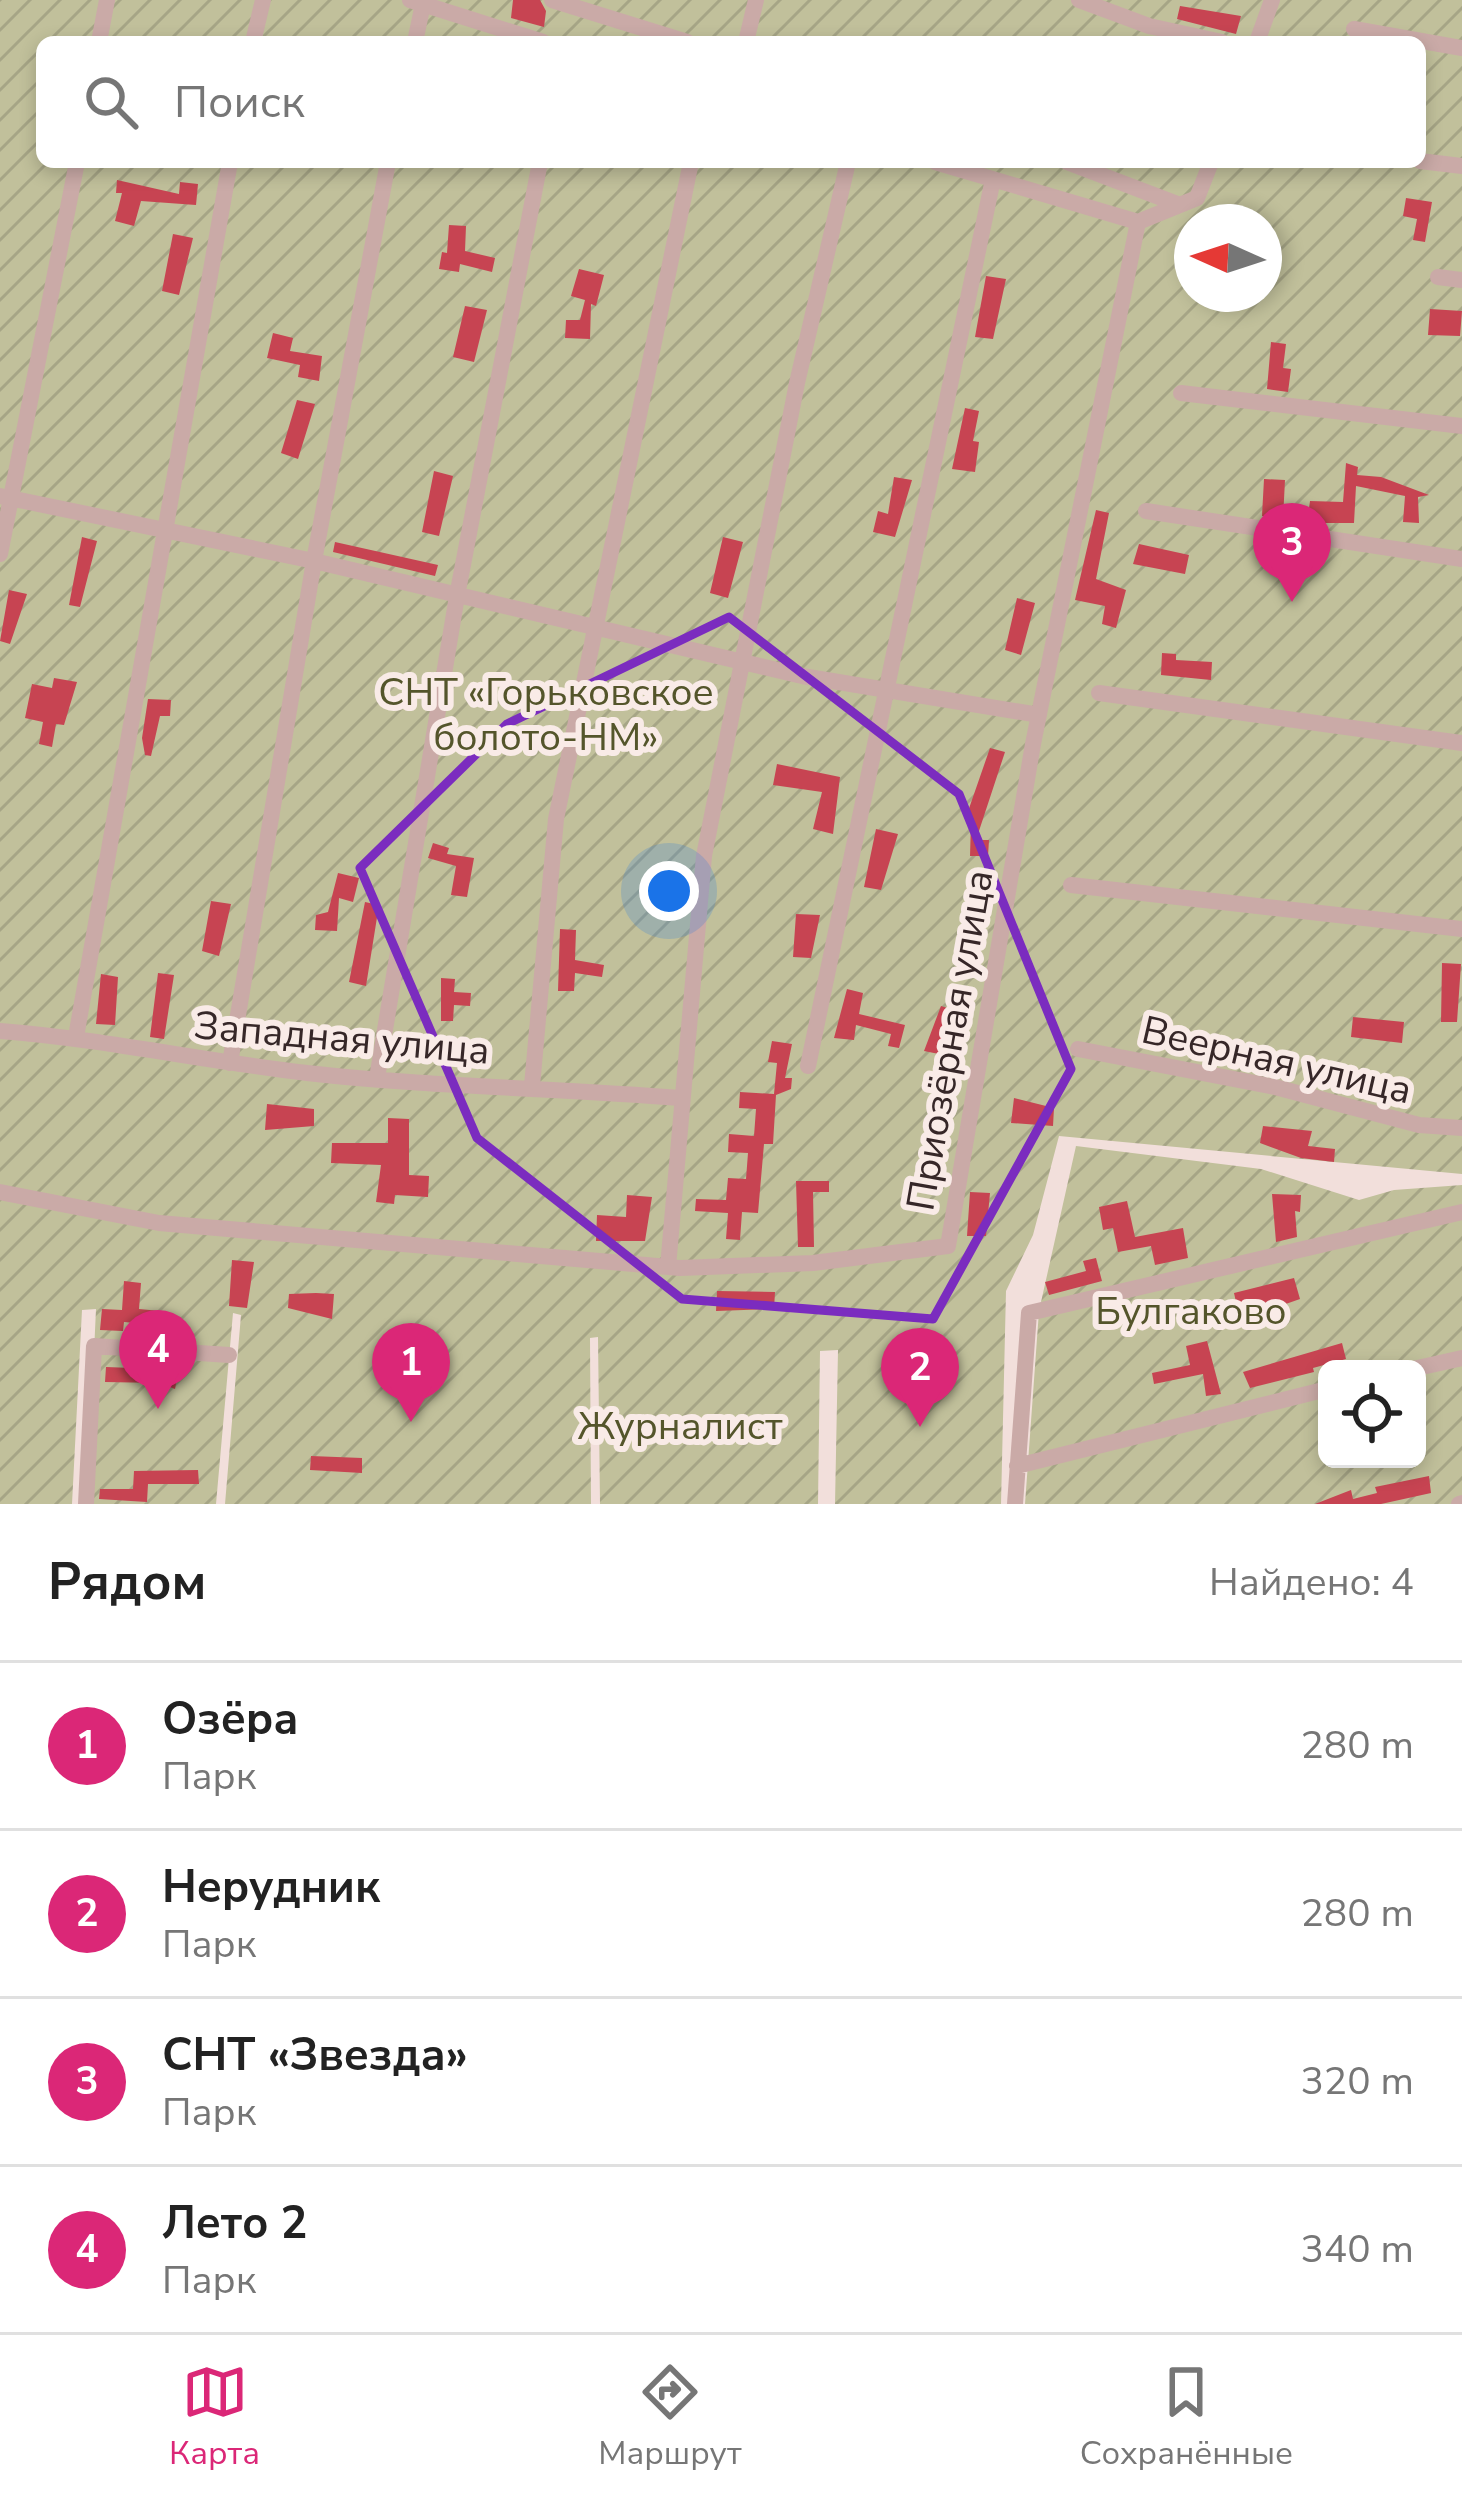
<!DOCTYPE html>
<html lang="ru">
<head>
<meta charset="utf-8">
<style>
	:root { --surface:#fff; --page:#f6f6f6; --text:#222; --muted:#767676; --line:#e0e0e0; --accent:#db2777 }
	body { margin:0; font-family:"Nunito Sans",sans-serif; background:var(--page); color:var(--text) }
	.controls { position:absolute; right:36px; bottom:36px; display:grid; overflow:hidden; border-radius:18px; box-shadow:0 6px 18px #0003 }
	.controls button { width:108px; height:108px; display:grid; place-items:center; padding:0; border:0; border-bottom:3px solid var(--line); background:var(--surface); color:var(--text); font:60px sans-serif }
	.compass { position:absolute; left:1174px; top:204px; width:108px; height:108px; border-radius:50%; background:var(--surface); box-shadow:0 6px 18px #0003; rotate:273deg }
	.you { position:absolute; left:669px; top:891px; width:42px; height:42px; margin:-30px; border:9px solid #fff; border-radius:50%; background:#1a73e8; box-shadow:0 0 0 18px #1a73e833 }
	.badge { display:grid; place-items:center; width:78px; height:78px; border-radius:50%; background:var(--accent); color:#fff; font-size:39px; font-weight:700 }
	.pin { position:absolute; translate:-50% -99px; filter:drop-shadow(0 3px 6px #0008) }
	.pin::after { content:''; position:absolute; top:63px; width:42px; height:36px; background:inherit; clip-path:polygon(0 0,100% 0,50% 100%) }
	.list { margin:0; padding:0; list-style:none }
	h2 { display:flex; justify-content:space-between; align-items:center; height:156px; margin:0; padding:0 48px; font-size:51px }
	h2 small { font-size:39px; font-weight:400; color:var(--muted) }
	.list li { display:grid; grid-template-columns:78px 1fr auto; gap:36px; align-items:center; box-sizing:border-box; height:168px; padding:0 48px; border-top:3px solid var(--line) }
	.list b { display:block; font-size:45px; white-space:nowrap }
	.list p { margin:0; font-size:39px; white-space:nowrap; color:var(--muted) }
	.list em { font-size:39px; font-style:normal; color:var(--muted) }
	.icon { flex:none; width:66px; height:66px; fill:none; stroke:currentColor; stroke-width:2; stroke-linecap:round; stroke-linejoin:round }
	.map { position:relative; flex:none; width:1462px; height:1504px; overflow:hidden }
	.search { position:absolute; background:var(--surface); box-shadow:0 6px 18px #0003; left:36px; right:36px; top:36px; height:132px; display:flex; align-items:center; gap:30px; box-sizing:border-box; padding:0 42px; border-radius:18px; color:var(--muted); font-size:45px }
	.sheet { height:828px; background:var(--surface) }
	nav { display:flex; justify-content:space-around; align-items:center; box-sizing:border-box; height:168px; border-top:3px solid var(--line); background:var(--surface); font-size:33px; color:var(--muted) }
	nav a { display:grid; justify-items:center; gap:6px }
	nav .on { color:var(--accent) }
	.map>svg:first-child { display:block }
</style>
</head>
<body>
<div class="map">
<svg width="1462" height="1504" viewBox="0 0 1462 1504">
	<defs>
		<pattern id="garden-furrows" width="10" height="10" patternUnits="userSpaceOnUse" patternTransform="scale(3)"><rect width="10" height="10" fill="#c1c09b"/><path d="M-1 1l2-2M0 10L10 0M9 11l2-2" fill="none" stroke="#a6a586"/></pattern>
	</defs>
	<rect width="100%" height="100%" fill="#f2dfdb"/>
	<path fill="url(#garden-furrows)" fill-rule="evenodd" d="M0 0H1462V1174L1059 1136 1033 1235 1006 1291 1001 1504H835L838 1350 820 1351 818 1504H600L598 1337 590 1338 591 1504H225L241 1315 233 1313 216 1504H87L96 1309 82 1310 72 1504H0ZM42 42H1420V162H42ZM1192 222H1264V294H1192Z
		M1076 1146 1261 1169 1359 1200 1394 1190 1462 1185V1504H1025L1039 1311ZM1327 1369H1417V1459H1327Z"/>
	<path fill="#c74452" d="M513 0H540L546 11 544 27 511 18Z
		M1180 6 1241 16 1236 34 1177 19Z
		M117 180 179 194 180 182 198 184 196 205 141 201 134 226 115 221 122 193H116Z
		M1406 198 1432 202 1425 242 1413 240 1417 219 1403 216Z
		M449 225 466 226 465 251 495 258 492 272 460 264 459 272 439 269 442 252 447 253Z
		M173 234 193 238 179 295 162 291Z
		M579 269 604 275 596 306 591 304 590 339 565 338 566 320H580L585 300 571 296Z
		M986 276 1006 279 993 339 975 337Z
		M465 306 487 310 474 362 453 357Z
		M1430 309 1462 311 1460 336 1428 335Z
		M273 333 293 338 290 351 322 356 319 381 298 377 300 365 267 358Z
		M1271 342 1286 344 1283 368 1291 369 1288 392 1267 389Z
		M297 400 315 404 298 459 281 453Z
		M965 408 979 411 973 441 979 442 975 472 952 469Z
		M1346 463 1358 467 1357 475 1381 477 1429 495 1418 497 1419 523 1403 522 1405 496 1356 486 1354 523H1307L1310 501 1343 502Z
		M434 471 453 476 439 536 422 532Z
		M894 477 912 480 895 537 873 532 878 511 888 514Z
		M1264 479 1285 480 1283 519 1262 516Z
		M1096 510 1109 513 1096 579 1126 590 1116 628 1102 624 1105 606 1075 600Z
		M82 537 97 541 80 607 69 605Z
		M723 537 743 542 728 598 710 593Z
		M335 542 438 565 435 576 333 552Z
		M1139 544 1189 555 1185 574 1133 564Z
		M9 590 27 594 10 644 0 641Z
		M1017 598 1035 603 1021 655 1005 650Z
		M1162 653 1176 654V660L1212 662 1211 680 1161 675Z
		M54 678 77 682 64 725 56 724 52 747 39 744 43 722 25 718 32 684 52 688Z
		M148 699 171 700 170 716H160L151 756 145 755 142 738Z
		M990 748 1005 752 976 840H989L988 856H970L971 822 965 820Z
		M777 764 840 777 833 834 813 829 822 792 773 785Z
		M876 829 898 834 881 890 864 887Z
		M433 843 449 848 447 854 474 858 467 897 451 895 456 866 428 858Z
		M338 873 359 878 353 902 339 898 337 931 315 930 316 915 328 912Z
		M211 901 231 904 219 956 202 951Z
		M365 902 379 905 366 986 349 982Z
		M796 914 820 915 811 958 793 957Z
		M560 929 576 930 575 960 604 965 602 977 575 973 574 991H558Z
		M1442 963 1461 964 1457 1022H1441Z
		M158 973 174 975 164 1039 150 1037Z
		M101 974 118 977 115 1025 96 1024Z
		M441 978 455 979 454 992 471 993 470 1006 454 1005 453 1021H441Z
		M847 989 863 993 859 1014 905 1025 899 1048 888 1046 891 1034 856 1025 854 1040 834 1038Z
		M941 1006 957 1011 944 1055 924 1051Z
		M1353 1017 1404 1022 1402 1043 1351 1037Z
		M772 1041 792 1044 785 1078H792L791 1089 776 1095 773 1144H764L758 1213 742 1212 740 1240 726 1239 728 1213 695 1211 696 1199 726 1200 728 1178 746 1179 748 1153 728 1152 729 1134 754 1136 756 1109 739 1108 740 1092 774 1094 777 1063 768 1062Z
		M1014 1098 1054 1108 1053 1126 1011 1123Z
		M267 1104 314 1109V1126L265 1130Z
		M388 1118 409 1119V1175L429 1176 428 1197 395 1195 394 1204 376 1202 381 1165 331 1163 332 1143H388Z
		M1263 1126 1312 1131 1308 1146 1335 1149 1334 1162 1301 1158 1260 1143Z
		M796 1181H829V1192H813L814 1247H798Z
		M970 1192 990 1193 986 1236H967Z
		M1272 1194 1301 1195 1300 1212 1295 1211 1297 1237 1276 1242Z
		M627 1195 652 1197 645 1241H596L597 1215 626 1217Z
		M1127 1201 1135 1237 1183 1228 1188 1258 1155 1265 1151 1246 1118 1252 1113 1228 1103 1230 1099 1207Z
		M1096 1258 1102 1281 1049 1295 1045 1282 1086 1271 1083 1261Z
		M232 1260 254 1262 247 1308 229 1306Z
		M1294 1278 1300 1299 1240 1320 1234 1293Z
		M124 1281 141 1283 139 1309 160 1311 159 1325 124 1322 123 1331 100 1330 102 1309 122 1310Z
		M717 1291 775 1292 774 1309 716 1311Z
		M316 1293 334 1294 332 1319 288 1308 289 1294Z
		M1207 1341 1221 1394 1206 1396 1203 1374 1154 1384 1152 1373 1190 1365 1186 1346Z
		M1342 1343 1346 1359 1313 1368 1314 1372 1250 1388 1243 1372Z
		M106 1367 158 1369 178 1373 175 1389 160 1383 105 1382Z
		M311 1456 362 1458V1473L310 1470Z
		M198 1470 199 1484H148L147 1502 99 1499 100 1489H133L134 1471Z
		M1429 1476 1431 1493 1381 1504H1315L1351 1490 1353 1499 1377 1493 1375 1487Z"/>
	<g fill="none" stroke-linecap="round" stroke-linejoin="round">
		<path stroke="#caaaa7" stroke-width="16" d="M410 0 543 42
			M552 0 687 42
			M1079 0 1149 26 1222 42
			M1354 29 1462 48
			M99 42 107 0
			M253 42 263 0
			M415 42 423 4
			M746 42 756 0
			M1257 42 1272 0
			M1420 161 1462 166
			M935 162 1138 222
			M1067 162 1180 205
			M1438 277 1462 280
			M1181 393 1462 426
			M0 496 314 561 802 676 1039 715
			M1146 511 1462 559
			M0 554 77 162
			M1099 693 1462 743
			M1071 885 1462 929
			M0 1031C102 1039 204 1061 307 1073 430 1087 556 1088 680 1098
			M76 1037 230 162
			M1078 1049 1275 1087 1419 1125 1462 1128
			M230 1063 314 561 388 162
			M808 1066 993 179
			M377 1078 457 596 540 162
			M532 1086 556 819 691 162
			M0 1192 159 1223 680 1268 813 1263 948 1246 1033 744 1138 222 1197 198 1211 162
			M668 1267 704 856 797 383 848 162
			M1413 1369 1462 1358
			M1017 1466 1327 1389
			M86 1504 94 1346 229 1355
			M1015 1504 1029 1313 1462 1212
			M1459 1504 1462 1503"/>
	</g>
	<path fill="none" stroke="#7b2cbf" stroke-width="9" stroke-linejoin="round" d="M729 617 959 794 1071 1069 933 1319 682 1299 477 1138 360 868 507 724Z"/>
	<g text-anchor="middle" stroke-width="12" stroke-linejoin="round" paint-order="stroke">
		<g font-size="39" fill="#54552b" stroke="#f9ebe7">
			<text x="546" y="705">СНТ «Горьковское<tspan x="546" dy="45">болото-НМ»</tspan></text>
			<text x="1191" y="1324">Булгаково</text>
			<text x="680" y="1439">Журналист</text>
		</g>
		<g font-size="39" fill="#362728" stroke="#f9ebe7">
			<text transform="translate(342 1037) rotate(5)" y="14">Западная улица</text>
			<text transform="translate(949 1040) rotate(-80)" y="14">Приозёрная улица</text>
			<text transform="translate(1277 1059) rotate(13)" y="14">Веерная улица</text>
		</g>
	</g>
</svg>
<div class="controls">
<button><svg class="icon" aria-label="locate" viewBox="0 0 24 24"><circle cx="12" cy="12" r="6"/><path d="M12 2v4M12 18v4M2 12h4M18 12h4"/></svg></button>
</div>
<svg class="compass" viewBox="-18 -18 36 36"><path d="M0-13l5 13h-10z" fill="#e53935"/><path d="M0 13l5-13h-10z" fill="#767676"/></svg>
<div class="you"></div>
<div class="pin badge" style="left:411px;top:1422px">1</div>
<div class="pin badge" style="left:920px;top:1427px">2</div>
<div class="pin badge" style="left:1292px;top:602px">3</div>
<div class="pin badge" style="left:158px;top:1409px">4</div>
<div class="search"><svg class="icon" aria-label="search" viewBox="0 0 24 24"><circle cx="10" cy="10" r="6"/><path d="M15 15l6 6"/></svg>Поиск</div>
</div>
<section class="sheet">
<h2>Рядом<small>Найдено: 4</small></h2>
<ul class="list">
<li><span class="badge">1</span><div><b>Озёра</b><p>Парк</p></div><em>280 m</em></li>
<li><span class="badge">2</span><div><b>Нерудник</b><p>Парк</p></div><em>280 m</em></li>
<li><span class="badge">3</span><div><b>СНТ «Звезда»</b><p>Парк</p></div><em>320 m</em></li>
<li><span class="badge">4</span><div><b>Лето 2</b><p>Парк</p></div><em>340 m</em></li>
</ul>
</section>
<nav>
<a class="on"><svg class="icon" aria-label="map" viewBox="0 0 24 24"><path d="M3 6l6-2 6 2 6-2v14l-6 2-6-2-6 2zM9 4v14M15 6v14"/></svg>Карта</a>
<a><svg class="icon" aria-label="directions" viewBox="0 0 24 24"><path d="M12 3l9 9-9 9-9-9zM9 14v-3h6M13 9l2 2-2 2"/></svg>Маршрут</a>
<a><svg class="icon" aria-label="saved" viewBox="0 0 24 24"><path d="M7 4h10v16l-5-4-5 4z"/></svg>Сохранённые</a>
</nav>
</body>
</html>
